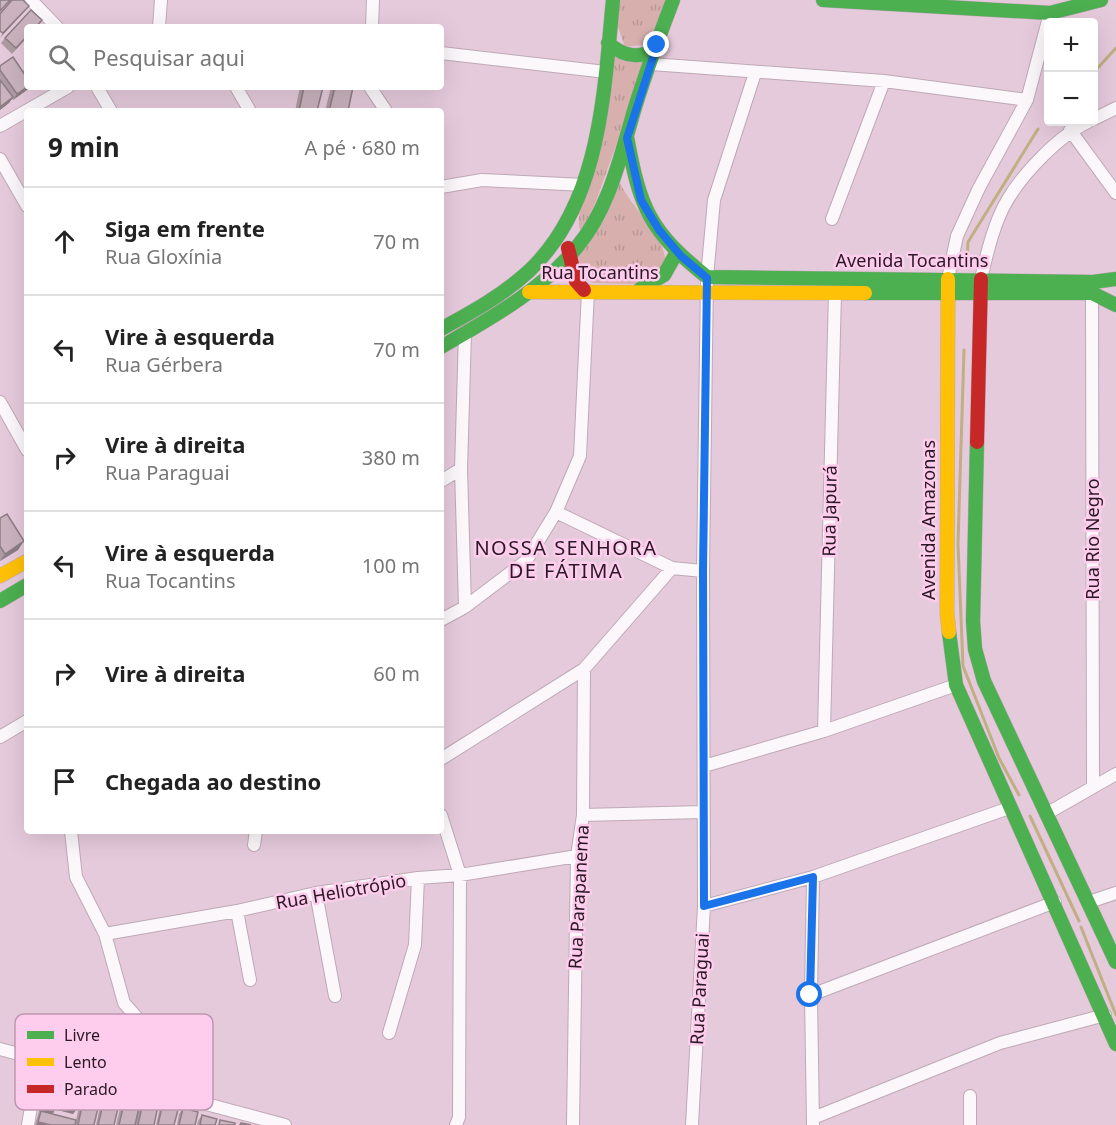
<!DOCTYPE html>
<html lang="pt">
<head>
<meta charset="utf-8">
<style>
	:root { --surface:#fff; --page:#f2f2f2; --text:#222; --muted:#767676; --line:#e0e0e0 }
	body { margin:0; font-family:"Noto Sans",sans-serif; background:var(--page); color:var(--text) }
	.controls { position:absolute; right:18px; top:18px; display:grid; overflow:hidden; border-radius:6px; box-shadow:0 6px 24px #0002 }
	.controls button { width:54px; height:54px; display:grid; place-items:center; padding:0; border:0; border-bottom:2px solid var(--line); background:var(--surface); color:var(--text); font:30px sans-serif }
	.stop { position:absolute; width:18px; height:18px; margin:-14px; border:4px solid #1a73e8; border-radius:50%; background:#fff }
	.stop.end { background:#1a73e8; border-color:#fff; box-shadow:0 2px 6px #0008 }
	.list { margin:0; padding:0; list-style:none }
	h2 { display:flex; justify-content:space-between; align-items:center; height:78px; margin:0; padding:0 24px; font-size:26px }
	h2 small { font-size:20px; font-weight:400; color:var(--muted) }
	.list li { display:grid; grid-template-columns:39px 1fr auto; gap:18px; align-items:center; box-sizing:border-box; height:108px; padding:0 24px; border-top:2px solid var(--line) }
	.list b { display:block; font-size:22px; white-space:nowrap }
	.list p { margin:0; font-size:20px; white-space:nowrap; color:var(--muted) }
	.list em { font-size:20px; font-style:normal; color:var(--muted) }
	.icon { flex:none; width:33px; height:33px; fill:none; stroke:currentColor; stroke-width:2; stroke-linecap:round; stroke-linejoin:round }
	.map { position:relative; flex:none; width:1116px; height:1125px; overflow:hidden }
	.search { position:absolute; background:var(--surface); box-shadow:0 6px 24px #0002; left:24px; top:24px; width:420px; height:66px; display:flex; align-items:center; gap:15px; box-sizing:border-box; padding:0 21px; border-radius:6px; color:var(--muted); font-size:22px }
	.panel { position:absolute; background:var(--surface); box-shadow:0 6px 24px #0002; left:24px; top:108px; width:420px; height:726px; border-radius:6px }
	.map>svg:first-child { display:block }
</style>
</head>
<body>
<div class="map">
<svg width="1116" height="1125" viewBox="0 0 1116 1125">
	<defs>
		<pattern id="park-tufts" width="24" height="20" patternUnits="userSpaceOnUse" patternTransform="scale(1.5)"><rect width="24" height="20" fill="#d7b0ad"/><path d="M3 7l-1-3M5 7V3M7 7l1-3M15 17l-1-3M17 17v-4M19 17l1-3" fill="none" stroke="#b99795"/></pattern>
	</defs>
	<rect width="100%" height="100%" fill="#e5cadb"/>
	<path fill="url(#park-tufts)" d="M619 0H666L651 44 625 47 616 21Z
		M613 56 646 62 596 201 581 234C575 216 582 206 588 189 604 145 610 103 613 56Z
		M619 180C629 207 669 238 665 265L634 284 592 283 584 278 577 256Z"/>
	<g fill="none" stroke-linecap="round" stroke-linejoin="round">
		<path stroke="#bfaf82" stroke-width="3" d="M1094 72 1116 48
			M967 263 968 242 1038 129
			M964 350 958 544 963 666 999 758 1019 795
			M1030 816 1079 921
			M1081 927 1116 1015"/>
		<defs>
			<path id="street" d="M31 0 57 27
				M159 27 161 0
				M372 27 373 0
				M441 53 606 72
				M651 64 884 81 1027 100
				M97 87 111 111
				M236 87 250 111
				M370 87 386 111
				M1094 119 1116 108
				M0 126 68 87
				M1070 130 1116 193
				M0 159 27 206
				M441 187 482 180 584 185
				M832 219 884 81
				M948 279 957 236 979 188 1027 100 1050 13
				M981 279C987 253 994 222 1008 199 1024 172 1060 135 1088 122
				M1092 293 1093 785
				M0 402 27 450
				M441 481 461 469
				M556 512 672 568 703 571
				M465 607 461 469 465 333
				M441 620 465 607 526 561 556 512 580 456 588 291
				M824 731 835 292
				M0 737 27 721
				M441 759 584 669 672 568
				M704 766 824 731 956 685
				M1046 814 1116 774
				M441 815 460 875 459 1117 456 1125
				M583 815 703 812
				M71 831 76 877 105 934 124 1003 163 1047 189 1099
				M254 845 256 831
				M813 877 811 995 813 1124
				M316 893 335 996
				M1089 902 1116 893
				M704 906 813 877 1009 808
				M237 911 250 980
				M105 934 237 911 316 893 418 878 460 875 577 856
				M811 995 1055 902
				M389 1033 415 945 418 878
				M0 1049 285 1125
				M970 1096V1125
				M813 1118 1000 1043 1105 1015
				M28 1125 39 1059
				M573 1125 577 856 583 815 584 669
				M692 1125 704 906 703 571 707 277 714 200 755 73"/>
			<path id="fast" d="M823 0 1050 13 1101 0
				M608 43C623 56 638 60 656 49
				M627 137C640 208 649 231 707 277L1093 282 1116 279
				M640 289 664 275 677 252
				M865 293H1092L1116 305
				M441 329C472 312 503 295 529 271 601 203 604 92 613 0
				M441 347C489 319 541 291 577 247 611 206 621 153 636 104 647 69 660 34 673 0
				M977 442 973 621 975 649 984 681 1116 962
				M0 601 27 585
				M949 632 956 685 1116 1044"/>
			<path id="slow" d="M948 279 947 613 949 632
				M529 292 865 293
				M0 576 27 561"/>
			<path id="jam" d="M568 248 576 281 584 290
				M977 442 981 279"/>
		</defs>
		<use href="#street" stroke="#bea9b6" stroke-width="14"/>
		<use href="#fast" stroke="#bea9b6" stroke-width="15"/>
		<use href="#slow" stroke="#bea9b6" stroke-width="15"/>
		<use href="#jam" stroke="#bea9b6" stroke-width="15"/>
		<use href="#street" stroke="#fbf7fa" stroke-width="12"/>
		<use href="#fast" stroke="#4caf50" stroke-width="14"/>
		<use href="#slow" stroke="#ffc107" stroke-width="14"/>
		<use href="#jam" stroke="#c62828" stroke-width="14"/>
	</g>
	<path fill="#ae9aa3" d="M31 10 42 20 37 27H27V38L12 54 1 43 5 38Z
		M27 65V78L23 71Z
		M0 66 27 87H29L27 90 13 100 12 99 9 103 0 110Z
		M300 87H323L317 111H295Z
		M331 87H353L348 111H325Z
		M0 518 18 550 0 561Z
		M52 1074V1114L75 1125H35L48 1080Z
		M68 1083 73 1114 58 1110 64 1088Z
		M86 1087 94 1125H75L82 1093Z
		M107 1088 114 1125H96L103 1093Z
		M126 1095 135 1125H116L122 1101Z
		M144 1098 154 1125H135L140 1103Z
		M163 1102 174 1125H156L160 1108Z
		M183 1108 195 1125H177L179 1114Z
		M202 1115 215 1125H197L198 1121Z"/>
	<path fill="#8d7d85" d="M29 6 25 11 0 38 3 33Z
		M27 87H29L27 90 13 100 17 94Z
		M13 97 9 103 0 110V107Z
		M24 541 18 550 0 561 5 554Z
		M62 1104 77 1109 73 1114 58 1110Z
		M43 1109 53 1112 49 1117 41 1112Z
		M38 1122 51 1125H36Z"/>
	<path fill="#cab3be" stroke="#8d7d85" stroke-width="1.5" d="M0 0H10L0 11Z
		M12 0H23L29 6 3 33 0 31V14Z
		M31 10 42 20 36 27H27V36L16 48 5 38Z
		M13 57 27 78V87L17 94 0 70V66Z
		M0 80 13 97 0 107Z
		M304 87H323L317 111H299Z
		M335 87H353L348 111H329Z
		M7 514 24 541 5 554 0 546V518Z
		M52 1074 63 1077 53 1112 43 1109Z
		M86 1087 102 1090 94 1125H78Z
		M107 1088 122 1091 114 1125H98Z
		M126 1095 141 1099 135 1125H119Z
		M144 1098 159 1101 154 1125H138Z
		M163 1102 179 1106 174 1125H158Z
		M183 1108 198 1112 195 1125H179Z
		M41 1111 76 1120 75 1125H51L38 1122Z
		M202 1115 217 1119 215 1125H200Z
		M220 1120 235 1123V1125H219Z
		M241 1123 251 1125H240Z"/>
	<g fill="none" stroke-linecap="round" stroke-linejoin="round">
		<path stroke="#1a73e8" stroke-width="8" d="M657 45 627 138 641 200 659 230 681 256 707 278 703 571 704 906 813 877 810 995"/>
	</g>
	<g text-anchor="middle" stroke-width="5" stroke-linejoin="round" paint-order="stroke">
		<g font-size="18" fill="#2a1824" stroke="#feccec">
			<text x="912" y="267">Avenida Tocantins</text>
			<text x="600" y="279">Rua Tocantins</text>
			<text transform="translate(830 511) rotate(-89)" y="6">Rua Japurá</text>
			<text transform="translate(929 520) rotate(-90)" y="6">Avenida Amazonas</text>
			<text transform="translate(1093 539) rotate(-90)" y="6">Rua Rio Negro</text>
			<text transform="translate(341 892) rotate(-10)" y="6">Rua Heliotrópio</text>
			<text transform="translate(579 897) rotate(-87)" y="6">Rua Parapanema</text>
			<text transform="translate(700 989) rotate(-87)" y="6">Rua Paraguai</text>
		</g>
		<g font-size="20" letter-spacing="1.5" fill="#2a1824" stroke="#feccec">
			<text x="566" y="555">NOSSA SENHORA<tspan x="566" dy="23">DE FÁTIMA</tspan></text>
		</g>
	</g>
	<rect x="15" y="1014" width="198" height="96" rx="9" fill="#feccec" stroke="#be96b0" stroke-width="1.5"/>
	<rect x="27" y="1031" width="27" height="8" fill="#4caf50"/>
	<rect x="27" y="1058" width="27" height="8" fill="#ffc107"/>
	<rect x="27" y="1085" width="27" height="8" fill="#c62828"/>
	<g font-size="16" fill="#2a1824">
		<text x="64" y="1041">Livre</text>
		<text x="64" y="1068">Lento</text>
		<text x="64" y="1095">Parado</text>
	</g>
</svg>
<div class="controls">
<button>+</button>
<button>−</button>
</div>
<div class="stop" style="left:810px;top:995px"></div>
<div class="stop end" style="left:657px;top:45px"></div>
<div class="search"><svg class="icon" aria-label="search" viewBox="0 0 24 24"><circle cx="10" cy="10" r="6"/><path d="M15 15l6 6"/></svg>Pesquisar aqui</div>
<section class="panel">
<h2>9 min<small>A pé · 680 m</small></h2>
<ul class="list">
<li><svg class="icon" aria-label="ahead" viewBox="0 0 24 24"><path d="M12 20V5M6 11l6-6 6 6"/></svg><div><b>Siga em frente</b><p>Rua Gloxínia</p></div><em>70 m</em></li>
<li><svg class="icon" aria-label="left" viewBox="0 0 24 24"><path d="M17 20v-9H6M10 6l-5 5 5 5"/></svg><div><b>Vire à esquerda</b><p>Rua Gérbera</p></div><em>70 m</em></li>
<li><svg class="icon" aria-label="right" viewBox="0 0 24 24"><path d="M7 20v-9h11M14 6l5 5-5 5"/></svg><div><b>Vire à direita</b><p>Rua Paraguai</p></div><em>380 m</em></li>
<li><svg class="icon" aria-label="left" viewBox="0 0 24 24"><path d="M17 20v-9H6M10 6l-5 5 5 5"/></svg><div><b>Vire à esquerda</b><p>Rua Tocantins</p></div><em>100 m</em></li>
<li><svg class="icon" aria-label="right" viewBox="0 0 24 24"><path d="M7 20v-9h11M14 6l5 5-5 5"/></svg><div><b>Vire à direita</b></div><em>60 m</em></li>
<li><svg class="icon" aria-label="arrive" viewBox="0 0 24 24"><path d="M6 21V4h12l-3 4 3 4H6"/></svg><div><b>Chegada ao destino</b></div></li>
</ul>
</section>
</div>
</body>
</html>
